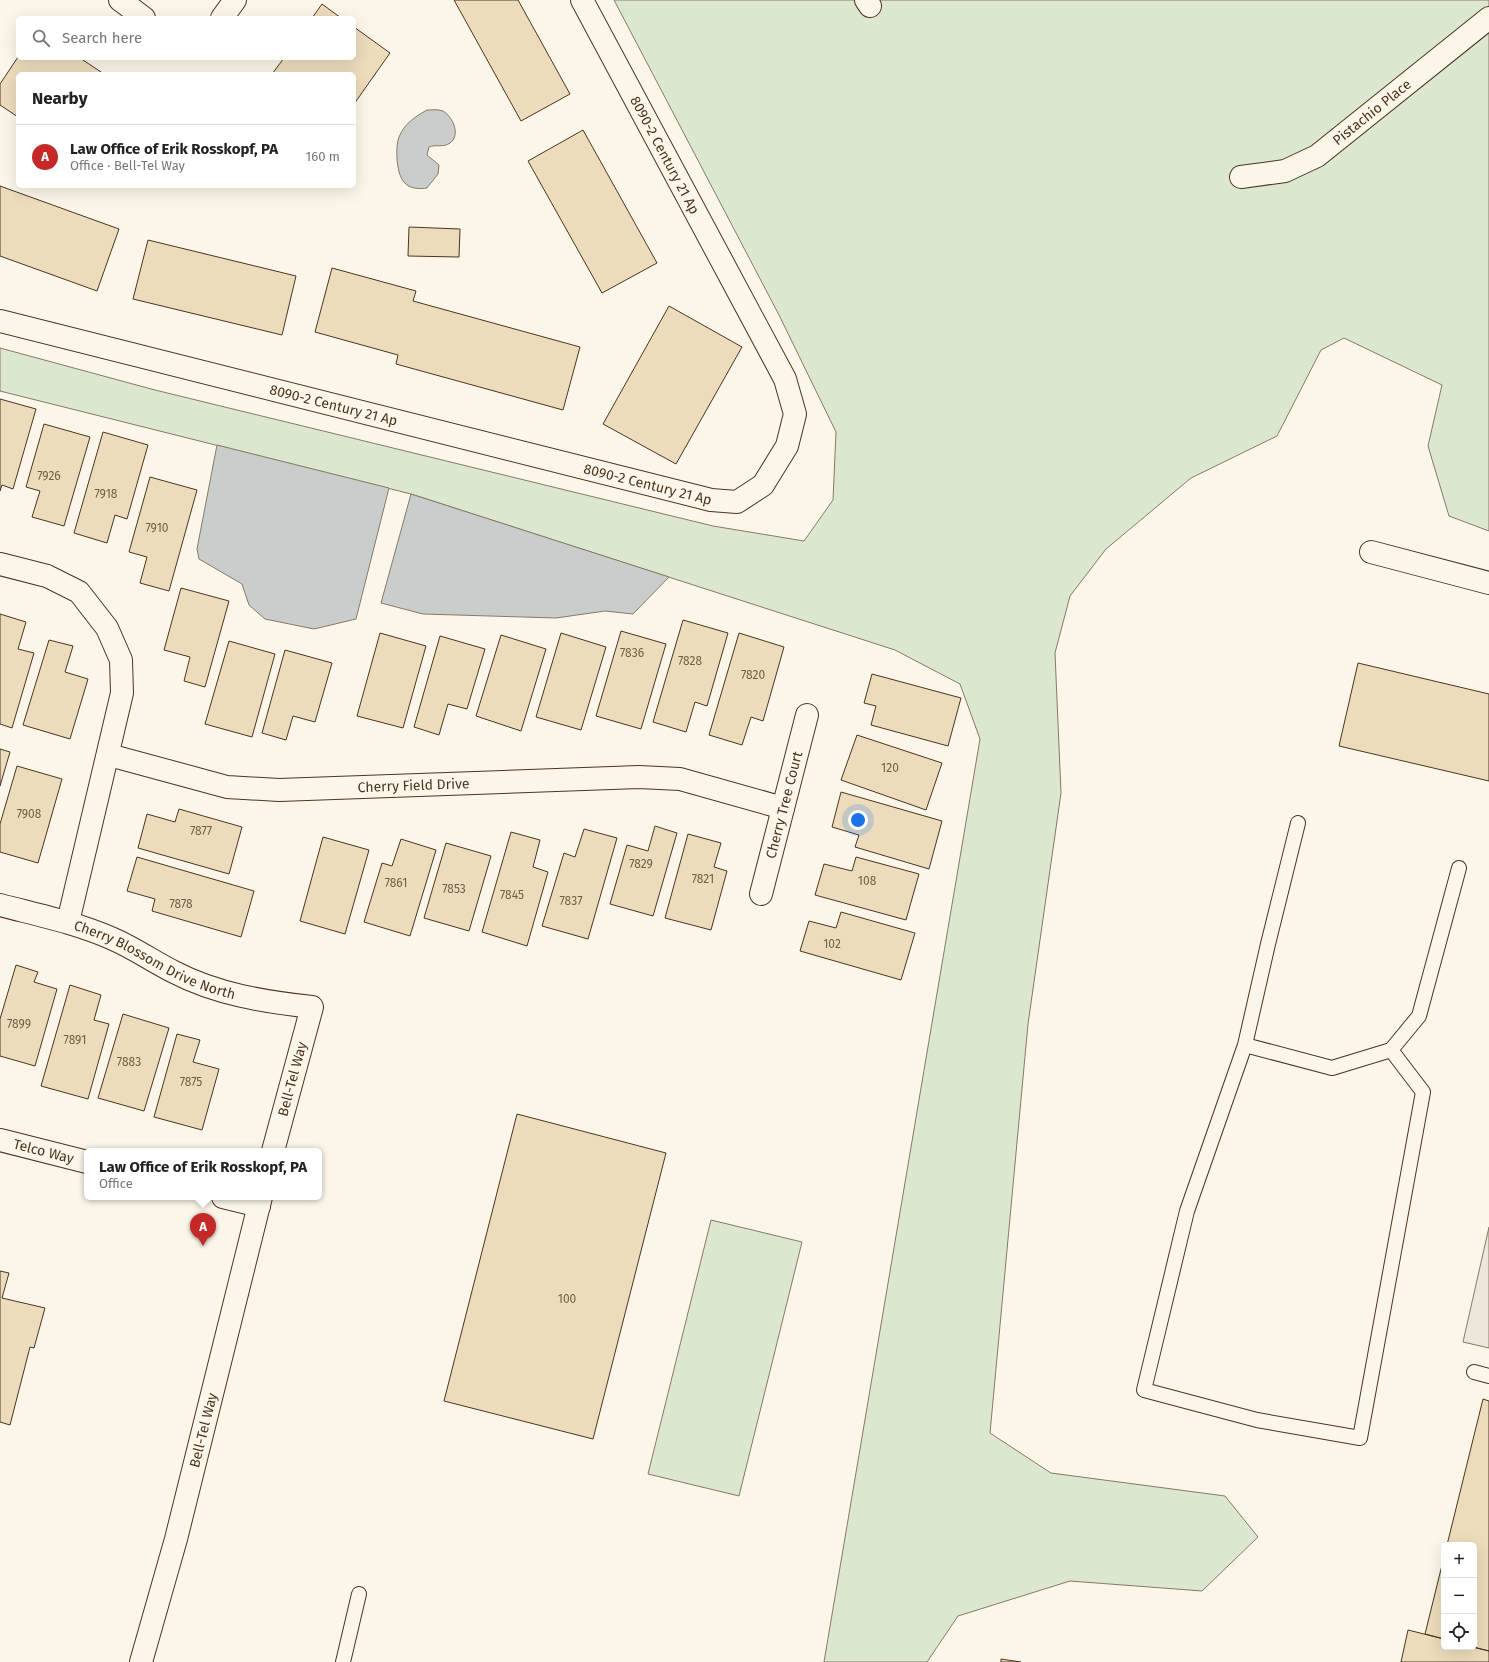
<!DOCTYPE html>
<html lang="en">
<head>
<meta charset="utf-8">
<style>
	:root { --surface:#fff; --page:#f6f6f6; --text:#222; --muted:#767676; --line:#e0e0e0; --accent:#c62828 }
	body { margin:0; font-family:"Fira Sans",sans-serif; background:var(--page); color:var(--text) }
	.controls { position:absolute; right:12px; bottom:12px; display:grid; overflow:hidden; border-radius:6px; box-shadow:0 4px 16px #0002 }
	.controls button { width:36px; height:36px; display:grid; place-items:center; padding:0; border:0; border-bottom:1px solid var(--line); background:var(--surface); color:var(--text); font:20px sans-serif }
	.you { position:absolute; left:858px; top:820px; width:14px; height:14px; margin:-10px; border:3px solid #fff; border-radius:50%; background:#1a73e8; box-shadow:0 0 0 6px #1a73e833 }
	.badge { display:grid; place-items:center; width:26px; height:26px; border-radius:50%; background:var(--accent); color:#fff; font-size:13px; font-weight:700 }
	.pin { position:absolute; translate:-50% -33px; filter:drop-shadow(0 1px 2px #0008) }
	.pin::after { content:''; position:absolute; top:21px; width:14px; height:12px; background:inherit; clip-path:polygon(0 0,100% 0,50% 100%) }
	.popup { position:absolute; left:84px; top:1148px; width:238px; height:52px; box-sizing:border-box; display:grid; place-content:center; border-radius:6px; background:var(--surface); filter:drop-shadow(0 1px 3px #0005); font-size:13px; white-space:nowrap; color:var(--muted) }
	.popup b { font-size:15px; color:var(--text) }
	.popup::after { content:''; position:absolute; left:50%; top:100%; margin-left:-8px; border:8px solid transparent; border-top-color:var(--surface) }
	.list { margin:0; padding:0; list-style:none }
	h2 { display:flex; justify-content:space-between; align-items:center; height:52px; margin:0; padding:0 16px; font-size:17px }
	h2 small { font-size:13px; font-weight:400; color:var(--muted) }
	.list li { display:grid; grid-template-columns:26px 1fr auto; gap:12px; align-items:center; box-sizing:border-box; height:64px; padding:0 16px; border-top:1px solid var(--line) }
	.list b { display:block; font-size:15px; white-space:nowrap }
	.list p { margin:0; font-size:13px; white-space:nowrap; color:var(--muted) }
	.list em { font-size:13px; font-style:normal; color:var(--muted) }
	.icon { flex:none; width:22px; height:22px; fill:none; stroke:currentColor; stroke-width:2; stroke-linecap:round; stroke-linejoin:round }
	.map { position:relative; flex:none; width:1489px; height:1662px; overflow:hidden }
	.search { position:absolute; background:var(--surface); box-shadow:0 4px 16px #0002; left:16px; top:16px; width:340px; height:44px; display:flex; align-items:center; gap:10px; box-sizing:border-box; padding:0 14px; border-radius:6px; color:var(--muted); font-size:15px }
	.panel { position:absolute; background:var(--surface); box-shadow:0 4px 16px #0002; left:16px; top:72px; width:340px; height:116px; border-radius:6px }
	.map>svg:first-child { display:block }
</style>
</head>
<body>
<div class="map">
<svg width="1489" height="1662" viewBox="0 0 1489 1662">
	<rect width="100%" height="100%" fill="#fbf6e9"/>
	<path fill="#dce7d0" stroke="#887966" d="M614 0H1489V531L1449 516 1428 446 1442 385 1344 338 1321 350 1277 436 1191 478 1106 549 1070 596 1055 653 1061 793 1028 1024 990 1433 1051 1473 1225 1496 1258 1537 1202 1591 1070 1581 958 1616 927 1662H824L980 739 960 684 895 650 411 494 0 391V348L155 390 713 526 804 541 833 500 836 432 779 315Z
		M711 1220 802 1242 739 1496 648 1474Z"/>
	<path fill="#ede7d9" stroke="#887966" d="M1489 1227V1348L1463 1342Z"/>
	<path fill="#c9cecd" stroke="#887966" d="M427 110C432 110 438 109 443 111 453 117 461 135 450 143 443 148 436 144 429 147L427 155 439 165 438 174 427 188C421 189 411 189 406 184 396 177 395 147 399 137 404 124 416 116 427 110Z
		M217 445 389 488 356 619 314 629 265 619 249 605 242 584 199 559 197 549Z
		M411 494 669 577 633 614 605 611 556 618 423 614 381 603Z"/>
	<path fill="#ecdcbc" stroke="#4a3520" d="M454 0H518L570 94 521 121Z
		M322 4 341 18H312Z
		M354 27 390 53 354 104V74H272L284 58H354Z
		M18 57 80 58 104 74H18V117L0 105V84Z
		M583 130 657 263 602 293 528 161Z
		M0 186 119 229 97 291 0 256Z
		M409 227 460 229 459 257 408 256Z
		M148 240 296 276 282 335 133 299Z
		M332 268 416 291 413 301 580 347 563 410 396 364 398 355 315 332Z
		M669 306 742 347 676 464 603 424Z
		M0 399 36 409 13 489 2 485 0 491Z
		M44 424 90 437 64 526 32 517 40 491 26 487Z
		M103 432 148 445 127 519 115 515 107 543 74 533Z
		M150 477 197 490 169 591 140 583 147 557 129 552Z
		M181 588 229 601 205 687 184 681 190 657 164 650Z
		M0 614 26 622 18 649 34 653 12 728 0 724Z
		M683 620 728 633 707 706 695 702 686 732 653 722Z
		M621 631 666 644 641 729 596 716Z
		M380 633 426 646 403 728 357 716Z
		M561 633 606 647 581 730 536 717Z
		M739 633 784 647 763 721 751 717 742 745 709 735Z
		M501 635 546 649 521 731 476 716Z
		M440 636 485 649 467 709 448 704 439 735 414 727Z
		M49 640 73 646 65 672 88 679 70 739 23 725Z
		M229 641 275 654 252 737 205 724Z
		M285 650 332 663 315 722 293 716 286 740 262 733Z
		M1358 663 1489 694V781L1339 746Z
		M872 674 961 698 948 746 871 725 876 706 864 703Z
		M857 735 942 763 926 810 841 780Z
		M0 749 10 752 0 786Z
		M17 766 62 779 38 863 0 852V824Z
		M841 792 942 821 929 869 855 847 859 835 832 827Z
		M179 809 242 827 229 874 138 848 147 814 175 822Z
		M655 826 677 833 653 916 610 904 627 845 648 851Z
		M584 829 617 838 588 939 542 926 564 853 575 857Z
		M511 832 540 840 533 867 548 872 527 946 482 932Z
		M688 834 721 843 714 867 727 871 711 930 665 918Z
		M323 837 369 850 345 934 300 921Z
		M401 839 436 850 410 936 364 922 382 863 392 866Z
		M446 843 491 856 469 931 424 918Z
		M137 857 254 891 241 937 152 911 155 899 127 891Z
		M856 857 919 874 906 920 815 895 824 864 852 871Z
		M841 912 915 933 901 980 800 951 809 921 836 928Z
		M16 965 38 972 34 982 57 989 35 1066 0 1056V1019Z
		M70 985 101 995 94 1020 109 1024 88 1099 41 1086Z
		M123 1014 169 1028 144 1111 98 1098Z
		M177 1034 200 1040 193 1062 219 1069 202 1130 154 1117Z
		M517 1114 666 1153 593 1439 444 1401Z
		M0 1271 9 1273 2 1298 45 1308 34 1348 30 1347 10 1425 0 1422Z
		M1483 1399 1489 1401V1651L1473 1647 1474 1545H1447Z
		M1444 1557V1639L1425 1634Z
		M1408 1630 1444 1639V1647H1473L1489 1651V1662H1401Z
		M1001 1659 1021 1662H1001Z"/>
	<g fill="none" stroke-linecap="round" stroke-linejoin="round">
		<defs>
			<path id="service" d="M1298 823 1268 944 1245 1045 1332 1068 1391 1050 1419 1016 1459 868
				M1245 1045 1187 1211 1144 1390 1257 1420 1360 1438 1423 1092 1391 1050
				M1474 1372 1489 1376
				M343 1662 359 1594"/>
			<g id="minor">
				<path d="M120 0 144 18"/>
				<path d="M866 0 870 6"/>
				<path d="M222 18 235 0"/>
				<path id="s1" d="M1241 177 1285 171 1317 156 1489 18"/>
				<path id="s2" d="M0 321 711 500 737 502 763 485 787 446 795 414 785 379 582 0"/>
				<path d="M1371 552 1489 583"/>
				<path d="M0 564 47 576 79 592 107 628 121 660 122 693 68 922"/>
				<path id="s3" d="M109 755 227 787 279 790 639 777 680 779 783 808"/>
				<path id="s4" d="M761 894 807 715"/>
				<path id="s5" d="M0 905C38 915 77 923 113 939 134 948 154 962 174 972 216 994 265 1002 312 1007L273 1151"/>
				<path id="s6" d="M0 1140 87 1162"/>
				<path d="M223 1197 259 1206"/>
				<path id="s7" d="M141 1662 176 1539 261 1197"/>
			</g>
		</defs>
		<use href="#service" stroke="#4a3520" stroke-width="16"/>
		<use href="#minor" stroke="#4a3520" stroke-width="24"/>
		<use href="#service" stroke="#fbf6e9" stroke-width="14"/>
		<use href="#minor" stroke="#fbf6e9" stroke-width="22"/>
	</g>
	<g text-anchor="middle" stroke-width="3" stroke-linejoin="round" paint-order="stroke">
		<g font-size="12" fill="#725f47">
			<text x="49" y="480">7926</text>
			<text x="106" y="498">7918</text>
			<text x="157" y="532">7910</text>
			<text x="632" y="657">7836</text>
			<text x="690" y="665">7828</text>
			<text x="753" y="679">7820</text>
			<text x="890" y="772">120</text>
			<text x="29" y="818">7908</text>
			<text x="201" y="835">7877</text>
			<text x="641" y="868">7829</text>
			<text x="703" y="883">7821</text>
			<text x="867" y="885">108</text>
			<text x="396" y="887">7861</text>
			<text x="454" y="893">7853</text>
			<text x="512" y="899">7845</text>
			<text x="571" y="905">7837</text>
			<text x="181" y="908">7878</text>
			<text x="832" y="948">102</text>
			<text x="19" y="1028">7899</text>
			<text x="75" y="1044">7891</text>
			<text x="129" y="1066">7883</text>
			<text x="191" y="1086">7875</text>
			<text x="567" y="1303">100</text>
		</g>
		<g font-size="14" fill="#4a3520" stroke="#fbf6e9">
			<text dy="5" stroke="none"><textPath href="#s1" startOffset="150">Pistachio Place</textPath></text>
			<text transform="translate(665 155) rotate(62)" y="5">8090-2 Century 21 Ap</text>
			<text dy="5" stroke="none"><textPath href="#s2" startOffset="344">8090-2 Century 21 Ap</textPath></text>
			<text dy="5" stroke="none"><textPath href="#s2" startOffset="668">8090-2 Century 21 Ap</textPath></text>
			<text dy="5" stroke="none"><textPath href="#s3" startOffset="309">Cherry Field Drive</textPath></text>
			<text dy="5" stroke="none"><textPath href="#s4" startOffset="92">Cherry Tree Court</textPath></text>
			<text dy="5" stroke="none"><textPath href="#s5" startOffset="165">Cherry Blossom Drive North</textPath></text>
			<text transform="translate(292 1079) rotate(-75)" y="5">Bell-Tel Way</text>
			<text dy="5" stroke="none"><textPath href="#s6" startOffset="45">Telco Way</textPath></text>
			<text dy="5" stroke="none"><textPath href="#s7" startOffset="240">Bell-Tel Way</textPath></text>
		</g>
	</g>
</svg>
<div class="controls">
<button>+</button>
<button>−</button>
<button><svg class="icon" aria-label="locate" viewBox="0 0 24 24"><circle cx="12" cy="12" r="6"/><path d="M12 2v4M12 18v4M2 12h4M18 12h4"/></svg></button>
</div>
<div class="you"></div>
<div class="pin badge" style="left:203px;top:1246px">A</div>
<div class="popup"><b>Law Office of Erik Rosskopf, PA</b>Office</div>
<div class="search"><svg class="icon" aria-label="search" viewBox="0 0 24 24"><circle cx="10" cy="10" r="6"/><path d="M15 15l6 6"/></svg>Search here</div>
<section class="panel">
<h2>Nearby<small></small></h2>
<ul class="list">
<li><span class="badge">A</span><div><b>Law Office of Erik Rosskopf, PA</b><p>Office · Bell-Tel Way</p></div><em>160 m</em></li>
</ul>
</section>
</div>
</body>
</html>
